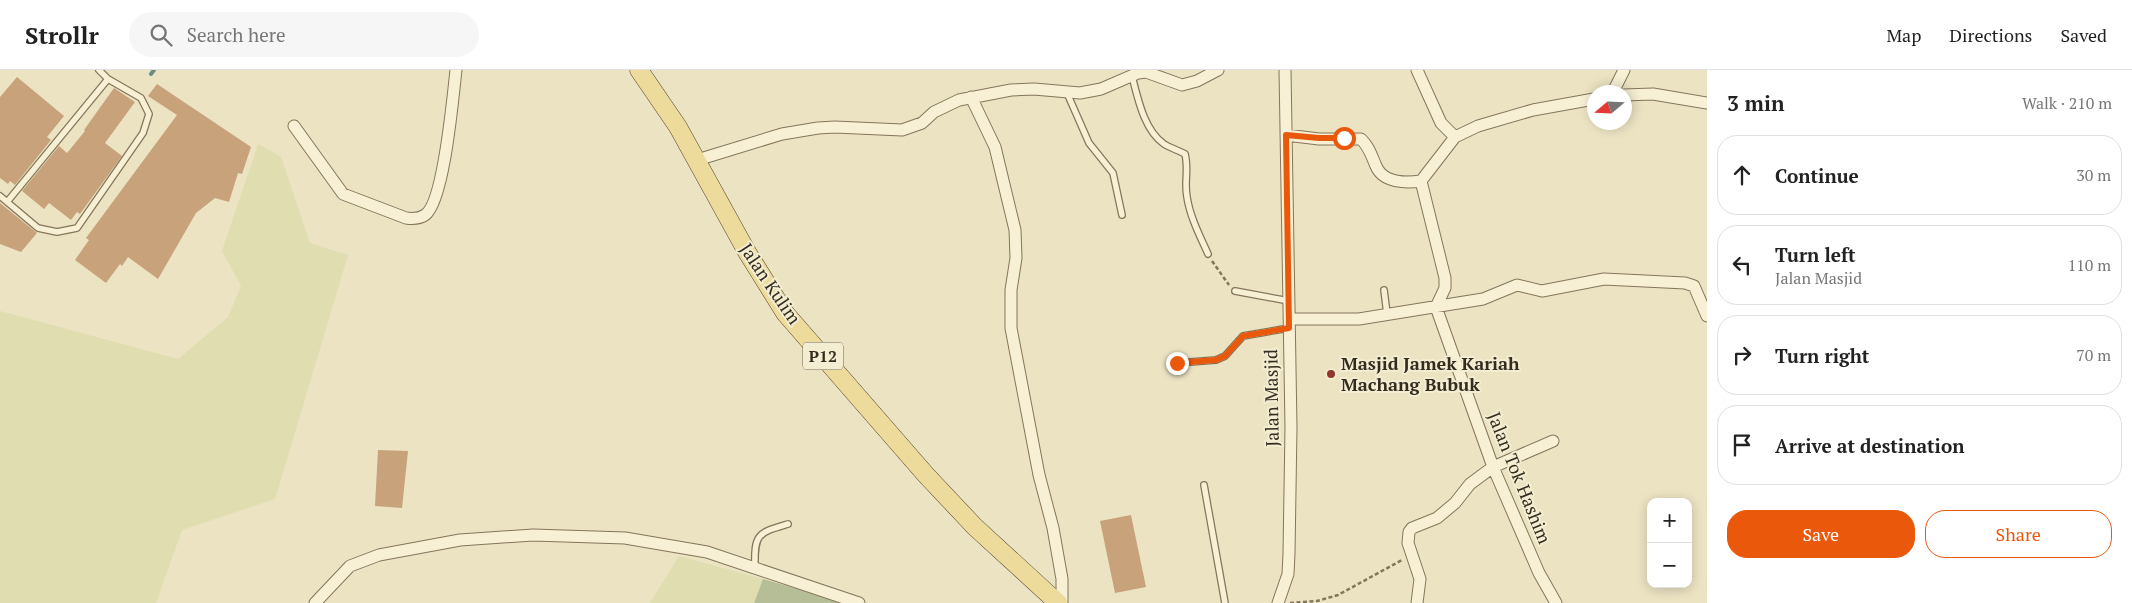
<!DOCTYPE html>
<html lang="en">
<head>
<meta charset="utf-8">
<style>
	:root { --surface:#fff; --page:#f6f6f6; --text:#222; --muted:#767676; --line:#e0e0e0; --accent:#ea580c }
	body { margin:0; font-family:"PT Serif",serif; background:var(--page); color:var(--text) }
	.controls { position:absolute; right:15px; bottom:15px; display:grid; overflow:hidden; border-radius:10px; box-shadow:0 2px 12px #0003 }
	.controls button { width:45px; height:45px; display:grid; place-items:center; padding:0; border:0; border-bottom:1px solid var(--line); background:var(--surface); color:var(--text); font:25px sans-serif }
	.compass { position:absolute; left:1587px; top:15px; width:45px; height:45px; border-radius:50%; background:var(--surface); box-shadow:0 2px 12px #0003; rotate:251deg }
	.stop { position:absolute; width:15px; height:15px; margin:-11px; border:4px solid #ea580c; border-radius:50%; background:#fff }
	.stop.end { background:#ea580c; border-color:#fff; box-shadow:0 1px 5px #0008 }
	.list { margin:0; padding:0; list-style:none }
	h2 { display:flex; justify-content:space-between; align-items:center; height:65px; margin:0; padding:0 20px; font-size:21px }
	h2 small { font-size:16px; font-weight:400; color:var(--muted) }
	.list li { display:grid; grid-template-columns:32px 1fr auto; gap:15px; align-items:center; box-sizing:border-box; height:80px; margin:0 10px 10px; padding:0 10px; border:1px solid var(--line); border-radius:20px }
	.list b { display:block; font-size:19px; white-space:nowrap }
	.list p { margin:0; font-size:16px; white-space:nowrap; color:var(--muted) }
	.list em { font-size:16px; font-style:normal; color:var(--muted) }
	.actions { display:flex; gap:10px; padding:15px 20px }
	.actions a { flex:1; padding:11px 0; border:1px solid var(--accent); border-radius:20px; text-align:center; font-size:18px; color:var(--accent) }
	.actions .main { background:var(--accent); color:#fff }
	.icon { flex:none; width:28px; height:28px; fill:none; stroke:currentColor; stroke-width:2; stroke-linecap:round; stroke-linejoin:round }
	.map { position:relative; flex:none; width:1707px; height:533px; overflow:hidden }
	header { display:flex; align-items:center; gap:30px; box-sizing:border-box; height:70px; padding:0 25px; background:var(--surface); border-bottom:1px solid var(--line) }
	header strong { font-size:24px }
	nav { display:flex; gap:28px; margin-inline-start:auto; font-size:18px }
	.search { width:350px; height:45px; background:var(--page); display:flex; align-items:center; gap:12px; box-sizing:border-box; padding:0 18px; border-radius:28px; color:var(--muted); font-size:19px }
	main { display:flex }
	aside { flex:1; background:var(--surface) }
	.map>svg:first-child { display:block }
</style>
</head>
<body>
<header>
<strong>Strollr</strong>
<div class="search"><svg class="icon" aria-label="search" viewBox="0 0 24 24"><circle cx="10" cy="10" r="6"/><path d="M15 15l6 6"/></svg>Search here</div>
<nav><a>Map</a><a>Directions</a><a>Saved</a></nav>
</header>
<main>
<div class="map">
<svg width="1707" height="533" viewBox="0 0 1707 533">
	<rect width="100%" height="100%" fill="#ebe3c2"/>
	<path fill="#e0ddb0" d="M258 74 281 87 310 173 348 185 275 429 182 460 156 533H0V241L178 289 228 247 241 216 222 181Z
		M679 486 763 509 754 533H650Z"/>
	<path fill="#b5be96" d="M763 509 847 533H754Z"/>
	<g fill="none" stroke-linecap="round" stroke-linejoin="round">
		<path stroke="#6c8c87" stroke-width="4" d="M151 4 154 0"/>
	</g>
	<path fill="#c7a27a" d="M17 7 64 46 47 67 51 70 15 115 10 111 8 114 0 108V27Z
		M157 14 251 77 242 104 238 103 229 132 215 128 196 143 158 209 128 187 122 196 120 194 106 213 75 190 89 170 86 168 177 45 148 26Z
		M114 18 135 32 105 73 122 86 80 144 77 142 71 150 49 133 44 139 22 121 59 76 67 83 85 61 84 60Z
		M0 133 37 163 21 182 0 174Z
		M378 380 408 381 402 438 375 436Z
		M1131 445 1146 517 1115 523 1100 451Z"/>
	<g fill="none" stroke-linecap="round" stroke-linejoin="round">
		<defs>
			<path id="service" d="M1132 6C1138 29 1144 60 1164 74 1170 78 1178 80 1185 84 1189 99 1184 112 1187 127 1190 147 1200 166 1208 184
				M1067 23 1089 73 1113 103 1122 145
				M0 126 38 158 57 162 77 158 143 63 149 44 141 28 108 9 99 0
				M7 132 108 9
				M1384 220 1387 244
				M1235 221 1289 231
				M1177 293 1216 290 1225 286 1243 266 1289 258
				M1204 415 1225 533
				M755 498C754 463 758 463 788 454"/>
			<path id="minor" d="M1417 0 1441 53 1455 67
				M1613 22 1624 0
				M1624 25 1653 24 1707 33
				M971 27 995 77 1015 160 1016 188 1011 220V258L1039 405 1053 458 1062 509V533
				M294 56 343 124 406 148C413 149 419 149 425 145 444 132 453 26 456 0
				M1286 65 1319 69H1361C1370 78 1371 85 1376 96 1383 113 1406 113 1421 111L1455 67 1478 56 1533 40 1594 29
				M697 90 782 64 818 58 835 57 902 60 922 53 934 42 959 30 1011 20 1034 19 1080 23 1101 19 1138 3 1146 2 1182 15 1197 11 1218 0
				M1421 111 1445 208V218L1436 237 1493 397 1539 503 1556 533
				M1289 249H1359L1483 229 1517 215 1542 221 1604 209 1685 213 1694 216 1707 246
				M315 533 350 496 379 485 460 470 533 465 625 468 707 482 859 533
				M1278 533 1288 504 1289 484 1291 357 1285 0
				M1417 533 1420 509 1408 473 1409 462 1412 458 1437 448 1455 433 1470 414 1493 397 1553 371"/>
			<path id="primary" d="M639 0 678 57 747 182 785 243 926 405 975 457 1058 533"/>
		</defs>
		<use href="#service" stroke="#84755b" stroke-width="8"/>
		<use href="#minor" stroke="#84755b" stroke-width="13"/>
		<use href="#primary" stroke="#52432f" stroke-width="19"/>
		<path stroke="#84755b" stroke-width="2.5" stroke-dasharray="4 2.5" stroke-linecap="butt" d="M1212 191 1229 215
			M1290 533 1317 531 1338 525 1402 490"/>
		<use href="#service" stroke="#f7f0d5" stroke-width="5.5"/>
		<use href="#minor" stroke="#f7f0d5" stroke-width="11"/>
		<use href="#primary" stroke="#eddb9c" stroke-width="18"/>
	</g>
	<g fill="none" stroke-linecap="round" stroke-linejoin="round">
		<path stroke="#ea580c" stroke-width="6" d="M1177 293 1216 290 1225 286 1243 266 1289 258 1286 65 1319 68H1344"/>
	</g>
	<circle fill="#90362e" stroke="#f3edd2" stroke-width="2" cx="1331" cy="304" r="5"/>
	<g text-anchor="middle" stroke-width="4" stroke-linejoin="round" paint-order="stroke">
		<rect fill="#f3edd2" stroke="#6e6554" stroke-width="1" x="803" y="272.5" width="40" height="27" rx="4"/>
		<g font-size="16" font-weight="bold" fill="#352b1e">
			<text x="823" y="292">P12</text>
		</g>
		<g font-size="18" fill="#352b1e" stroke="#f3edd2">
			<text transform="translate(770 214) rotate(56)" y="6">Jalan Kulim</text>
			<text transform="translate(1272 328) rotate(-91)" y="6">Jalan Masjid</text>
			<text transform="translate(1519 408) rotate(68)" y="6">Jalan Tok Hashim</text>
		</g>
		<g font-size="18" font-weight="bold" fill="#352b1e" stroke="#f3edd2" text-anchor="start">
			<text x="1341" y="300">Masjid Jamek Kariah<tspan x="1341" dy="21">Machang Bubuk</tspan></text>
		</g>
	</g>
</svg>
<div class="controls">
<button>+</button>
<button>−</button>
</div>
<svg class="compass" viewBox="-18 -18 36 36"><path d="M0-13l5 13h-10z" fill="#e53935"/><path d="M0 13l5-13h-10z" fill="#767676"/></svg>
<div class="stop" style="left:1344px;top:68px"></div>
<div class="stop end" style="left:1177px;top:293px"></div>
</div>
<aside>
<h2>3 min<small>Walk · 210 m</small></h2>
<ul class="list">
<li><svg class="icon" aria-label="ahead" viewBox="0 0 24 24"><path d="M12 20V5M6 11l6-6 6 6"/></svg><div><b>Continue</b></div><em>30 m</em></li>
<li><svg class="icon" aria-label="left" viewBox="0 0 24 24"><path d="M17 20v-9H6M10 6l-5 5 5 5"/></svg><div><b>Turn left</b><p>Jalan Masjid</p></div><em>110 m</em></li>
<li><svg class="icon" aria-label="right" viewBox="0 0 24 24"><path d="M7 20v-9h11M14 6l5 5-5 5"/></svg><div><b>Turn right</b></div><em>70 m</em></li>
<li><svg class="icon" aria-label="arrive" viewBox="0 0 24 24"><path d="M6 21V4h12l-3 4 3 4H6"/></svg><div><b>Arrive at destination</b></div></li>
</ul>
<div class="actions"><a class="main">Save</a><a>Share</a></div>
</aside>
</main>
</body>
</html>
